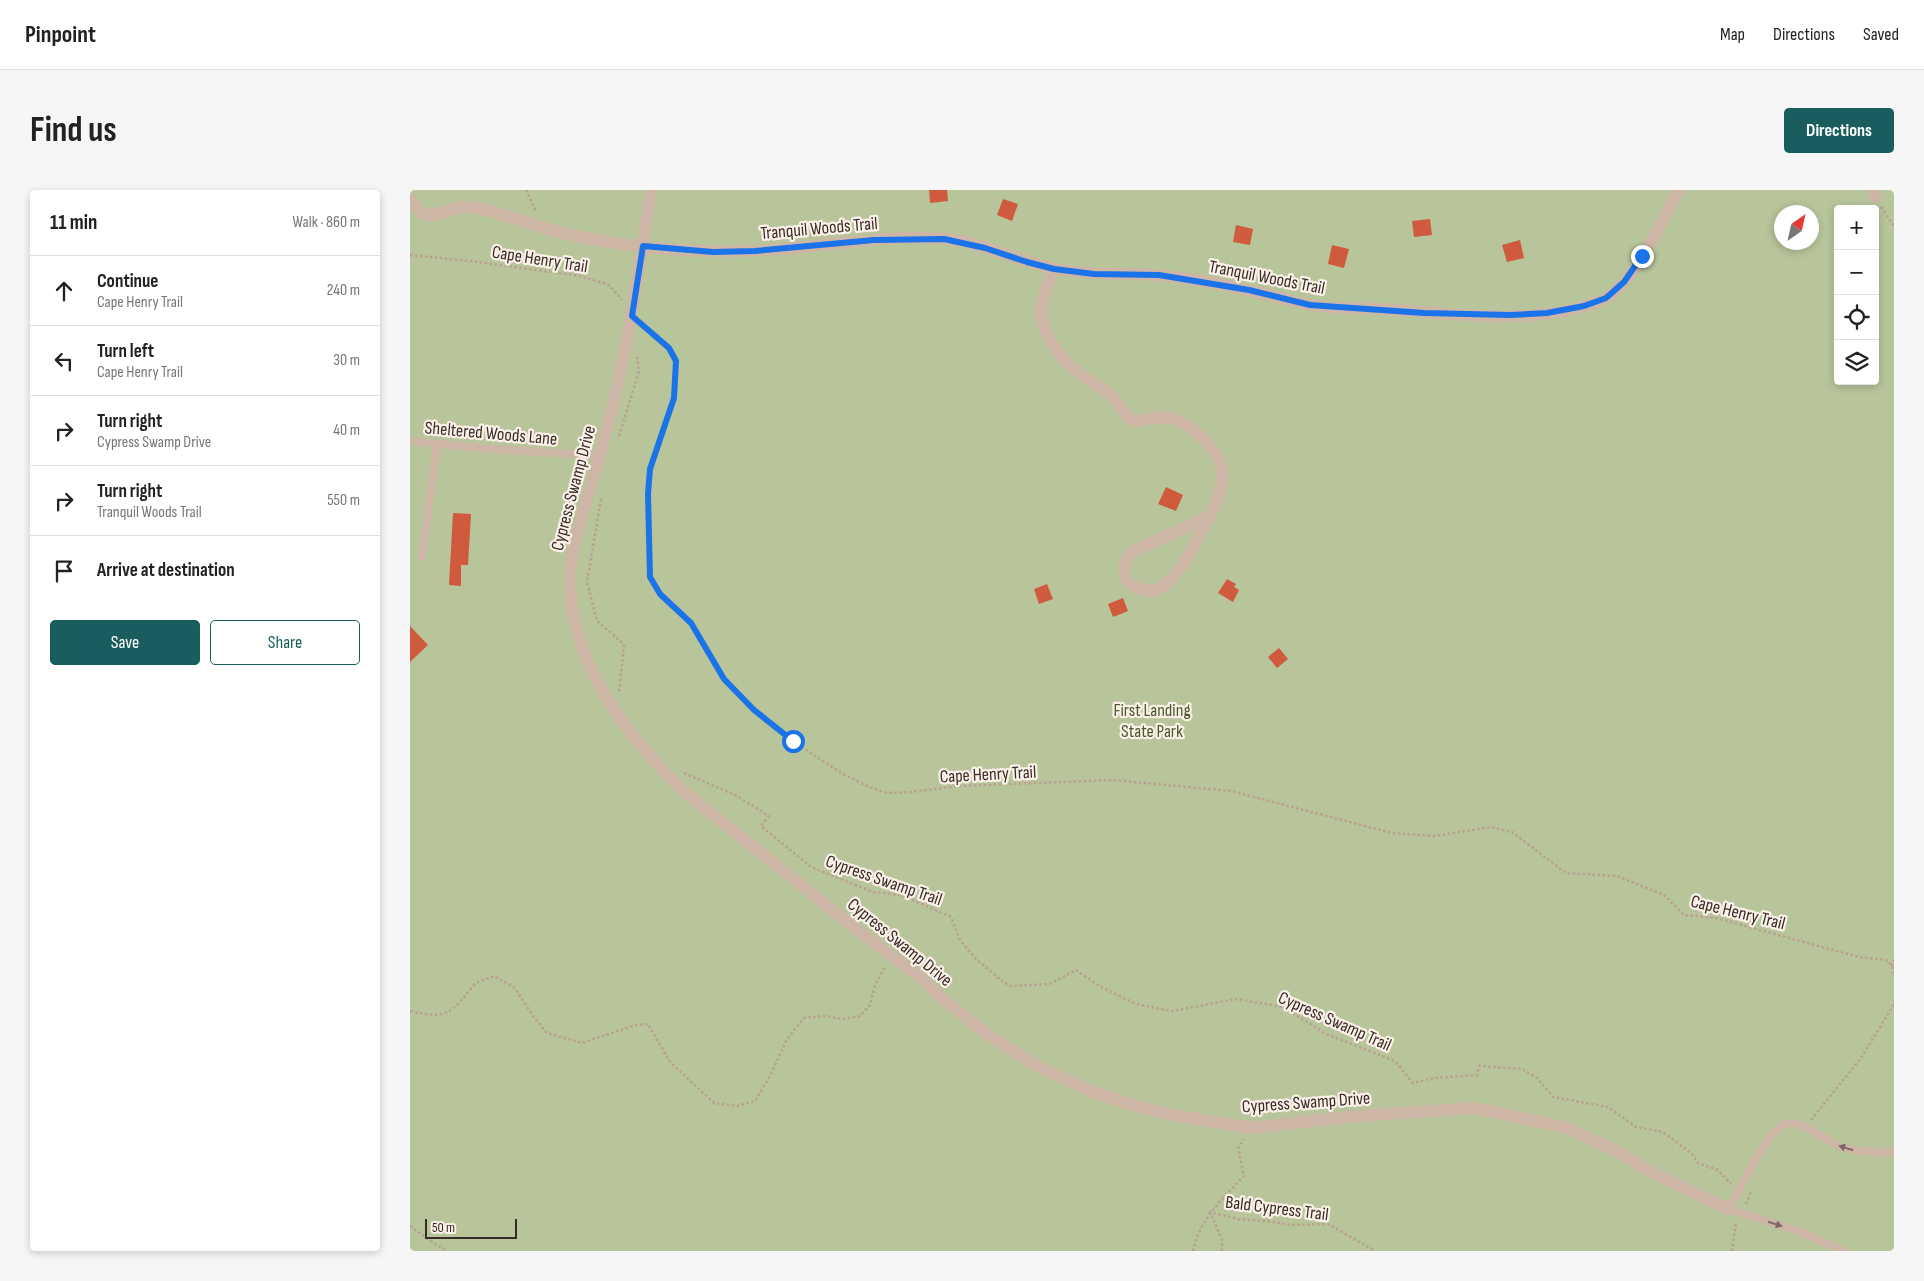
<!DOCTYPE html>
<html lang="en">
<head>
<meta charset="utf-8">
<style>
	:root { --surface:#fff; --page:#f6f6f6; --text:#222; --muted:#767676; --line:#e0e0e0; --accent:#195d5e }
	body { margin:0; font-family:"Sofia Sans Condensed",sans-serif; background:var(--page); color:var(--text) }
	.controls { position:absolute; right:15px; top:15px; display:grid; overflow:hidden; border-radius:5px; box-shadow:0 2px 8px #0003 }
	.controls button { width:45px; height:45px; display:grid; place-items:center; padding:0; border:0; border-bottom:1px solid var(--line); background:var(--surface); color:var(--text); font:25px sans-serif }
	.compass { position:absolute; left:1364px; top:15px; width:45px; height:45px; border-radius:50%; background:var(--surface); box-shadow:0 2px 8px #0003; rotate:34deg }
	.scale { position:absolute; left:15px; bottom:12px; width:92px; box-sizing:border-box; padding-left:5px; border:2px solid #392c27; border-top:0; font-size:14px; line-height:18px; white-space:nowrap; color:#392c27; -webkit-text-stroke:4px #fbf1e8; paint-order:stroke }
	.stop { position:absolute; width:15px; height:15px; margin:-11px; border:4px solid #1a73e8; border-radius:50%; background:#fff }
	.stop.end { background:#1a73e8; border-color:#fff; box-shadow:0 1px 5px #0008 }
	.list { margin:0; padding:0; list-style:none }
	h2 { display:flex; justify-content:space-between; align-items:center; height:65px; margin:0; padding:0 20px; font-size:21px }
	h2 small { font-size:16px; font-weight:400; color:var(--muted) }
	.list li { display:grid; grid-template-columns:32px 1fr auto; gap:15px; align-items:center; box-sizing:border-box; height:70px; padding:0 20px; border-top:1px solid var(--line) }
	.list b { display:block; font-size:19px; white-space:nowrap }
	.list p { margin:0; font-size:16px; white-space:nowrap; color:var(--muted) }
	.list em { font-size:16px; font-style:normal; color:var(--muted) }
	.actions { display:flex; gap:10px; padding:15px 20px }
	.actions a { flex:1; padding:11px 0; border:1px solid var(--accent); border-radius:5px; text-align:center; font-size:18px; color:var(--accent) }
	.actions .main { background:var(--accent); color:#fff }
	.icon { flex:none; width:28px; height:28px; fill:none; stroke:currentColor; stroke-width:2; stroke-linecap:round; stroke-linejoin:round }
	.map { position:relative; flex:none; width:1484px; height:1061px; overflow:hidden; border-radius:5px }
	header { display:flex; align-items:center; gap:30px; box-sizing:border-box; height:70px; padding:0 25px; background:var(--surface); border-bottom:1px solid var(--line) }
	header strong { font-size:24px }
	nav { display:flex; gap:28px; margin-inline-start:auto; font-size:18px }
	.intro { display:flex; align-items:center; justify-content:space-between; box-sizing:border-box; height:120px; padding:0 30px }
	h1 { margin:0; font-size:35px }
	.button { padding:12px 22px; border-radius:5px; background:var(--accent); color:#fff; font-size:18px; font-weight:700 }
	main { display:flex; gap:30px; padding:0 30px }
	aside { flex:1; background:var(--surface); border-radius:5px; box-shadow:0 2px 8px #0003 }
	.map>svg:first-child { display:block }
</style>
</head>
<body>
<header>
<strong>Pinpoint</strong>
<nav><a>Map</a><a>Directions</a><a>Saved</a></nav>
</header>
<div class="intro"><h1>Find us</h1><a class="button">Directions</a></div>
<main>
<aside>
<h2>11 min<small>Walk · 860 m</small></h2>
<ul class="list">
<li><svg class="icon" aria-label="ahead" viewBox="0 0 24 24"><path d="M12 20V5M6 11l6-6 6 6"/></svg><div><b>Continue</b><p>Cape Henry Trail</p></div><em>240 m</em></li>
<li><svg class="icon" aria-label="left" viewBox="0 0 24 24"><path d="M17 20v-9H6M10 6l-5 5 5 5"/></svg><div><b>Turn left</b><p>Cape Henry Trail</p></div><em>30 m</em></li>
<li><svg class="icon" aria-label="right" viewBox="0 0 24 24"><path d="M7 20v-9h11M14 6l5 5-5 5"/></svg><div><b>Turn right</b><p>Cypress Swamp Drive</p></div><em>40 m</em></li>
<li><svg class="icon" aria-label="right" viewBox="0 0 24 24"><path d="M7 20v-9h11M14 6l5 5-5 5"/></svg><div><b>Turn right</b><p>Tranquil Woods Trail</p></div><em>550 m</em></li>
<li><svg class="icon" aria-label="arrive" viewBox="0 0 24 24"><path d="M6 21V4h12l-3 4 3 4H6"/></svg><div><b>Arrive at destination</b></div></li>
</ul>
<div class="actions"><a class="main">Save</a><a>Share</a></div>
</aside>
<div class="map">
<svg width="1484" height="1061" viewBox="0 0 1484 1061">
	<rect width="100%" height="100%" fill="#f4e7db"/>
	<path fill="#b8c49a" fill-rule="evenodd" d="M0 0H1484V1061H0ZM1428 19H1465V191H1428ZM1372 22H1402V52H1372Z"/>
	<path fill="#d05a3d" d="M519 0H537L538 11 520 13Z
		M593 9 608 14 602 31 587 25Z
		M1020 29 1022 45 1004 47 1002 31Z
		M826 35 843 39 840 55 823 52Z
		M1110 50 1114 68 1097 72 1092 55Z
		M922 55 939 59 934 78 918 74Z
		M756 297 773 305 766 321 748 314Z
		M43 323 61 324 58 375H51V396L39 395Z
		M817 389 826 394 824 397 829 400 823 412 808 403Z
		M637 394 643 409 629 414 624 399Z
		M713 408 718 421 703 427 698 414Z
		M0 436 18 455 0 472Z
		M869 458 878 469 867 478 858 467Z"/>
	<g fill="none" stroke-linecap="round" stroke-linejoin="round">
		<path stroke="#b9a090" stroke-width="2.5" stroke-dasharray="2.5 2.5" stroke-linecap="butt" d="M116 0 125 19 124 23
			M1471 17 1484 36
			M0 65 61 71 170 86 199 95 212 110
			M232 135 259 159 266 171 264 207 241 279 238 304 240 387 250 403 281 433 314 489 344 520 383 551 431 583 459 597 477 603 501 602 549 596 703 590 821 601 982 643 1024 646 1081 637 1102 642 1156 683 1207 686 1254 705 1274 725 1306 728 1449 767 1476 770 1482 776 1484 786
			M209 246 229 181 227 167
			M191 309 177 392 187 431 214 454 209 503
			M274 583 327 606 359 626 351 636 401 677 463 702 491 705 541 727 550 750 566 769 592 791 601 796 640 794 666 780 691 797 726 814 762 821 827 809 873 817 916 844 985 871 1003 893 1024 888 1067 885 1069 876 1112 879 1127 888 1143 907 1198 917 1226 937 1253 942 1282 964 1288 973 1308 980 1321 994
			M1482 776 1484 770
			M0 821C37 830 41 823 63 796 67 791 78 789 84 786L104 797 123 826 137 843 172 853 226 835 238 834 260 872 304 913 327 916 345 911 361 884 377 849 394 828 414 826 432 829 450 826 460 815 465 795 475 776
			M1401 930 1451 868 1483 816 1484 811
			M1336 1014 1341 1001
			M0 1036 25 1054 38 1061
			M783 1061C789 1030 813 1008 834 986L828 958 834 949
			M812 1061V1050L800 1022 828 1029 857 1031 881 1035 918 1034 965 1061
			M1322 1061 1326 1032"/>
		<path stroke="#cdb6a6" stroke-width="8" d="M0 251C63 258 127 263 190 265
			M12 367 27 254
			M1433 1061 1391 1042 1318 1019C1330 1001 1359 934 1379 933 1397 932 1418 954 1435 958 1451 963 1467 961 1484 963"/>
		<path stroke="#cdb6a6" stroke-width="12" d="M241 0C230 73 219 147 202 219 195 245 189 270 181 296 174 318 166 341 162 365 148 458 213 544 277 604L446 739 511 788 532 808 578 845 629 877 683 902 726 916 762 925 840 938 936 927 1064 918 1154 937 1203 959 1239 981 1318 1019
			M1462 0 1465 7
			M2 10C16 41 37 14 61 17 90 21 117 34 146 41 178 50 212 54 246 58 295 63 345 62 395 57 442 52 490 45 537 49 573 53 606 70 642 78 682 87 723 81 763 87 788 90 812 94 837 100 857 104 876 110 896 114 920 119 946 118 970 119 1038 123 1129 137 1192 110 1223 97 1252 29 1269 0
			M644 79C639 92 631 107 631 122 631 131 634 137 637 144 653 177 672 184 699 204 710 212 713 227 725 231 737 230 749 226 760 228 772 230 782 238 790 246 820 273 816 292 800 326
			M800 326C788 347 771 388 748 399 737 404 724 397 716 390 712 378 714 371 722 362Z"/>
	</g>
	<defs><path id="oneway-solid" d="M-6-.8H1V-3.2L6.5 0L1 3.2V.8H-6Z" transform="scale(1.25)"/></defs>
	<g fill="#7c6a60">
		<use href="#oneway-solid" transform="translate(1436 958) rotate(-163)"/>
		<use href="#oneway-solid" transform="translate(1365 1034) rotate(17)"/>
	</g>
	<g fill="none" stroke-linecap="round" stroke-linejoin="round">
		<path stroke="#1a73e8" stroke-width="6" d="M383 551 344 520 314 489 281 433 250 404 240 387 238 304 240 279 264 208 266 171 259 158 222 126 233 56 303 62 345 61 464 50 534 49 575 58 617 72 644 79 684 84 749 85 839 100 900 115 1014 123 1100 125 1137 123 1174 116 1196 108 1214 92 1232 66"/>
	</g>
	<g text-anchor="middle" stroke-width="4.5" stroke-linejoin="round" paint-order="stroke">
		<g font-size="18" fill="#392c27" stroke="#fbf1e8">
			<text transform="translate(409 38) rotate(-5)" y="6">Tranquil Woods Trail</text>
			<text transform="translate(130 69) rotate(9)" y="6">Cape Henry Trail</text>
			<text transform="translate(857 87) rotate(11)" y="6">Tranquil Woods Trail</text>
			<text transform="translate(81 243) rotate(5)" y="6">Sheltered Woods Lane</text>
			<text transform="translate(163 298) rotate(-75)" y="6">Cypress Swamp Drive</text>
			<text transform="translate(578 584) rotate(-3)" y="6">Cape Henry Trail</text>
			<text transform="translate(474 690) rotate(19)" y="6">Cypress Swamp Trail</text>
			<text transform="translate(1328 722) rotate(14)" y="6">Cape Henry Trail</text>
			<text transform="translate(490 752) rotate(39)" y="6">Cypress Swamp Drive</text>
			<text transform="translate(925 831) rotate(24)" y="6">Cypress Swamp Trail</text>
			<text transform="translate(896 912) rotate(-4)" y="6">Cypress Swamp Drive</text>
			<text transform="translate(867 1018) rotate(7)" y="6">Bald Cypress Trail</text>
		</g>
		<g font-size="18" fill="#4a5929" stroke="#fbf1e8">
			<text x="742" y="526">First Landing<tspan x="742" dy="21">State Park</tspan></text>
		</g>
	</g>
</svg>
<div class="controls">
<button>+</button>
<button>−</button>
<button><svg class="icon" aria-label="locate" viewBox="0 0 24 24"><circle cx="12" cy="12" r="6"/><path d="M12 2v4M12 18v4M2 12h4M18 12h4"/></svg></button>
<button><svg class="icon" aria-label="layers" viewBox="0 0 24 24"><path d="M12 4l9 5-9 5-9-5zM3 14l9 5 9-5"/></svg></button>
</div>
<svg class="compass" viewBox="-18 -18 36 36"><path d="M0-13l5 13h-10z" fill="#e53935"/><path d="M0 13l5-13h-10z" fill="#767676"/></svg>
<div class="scale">50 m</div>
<div class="stop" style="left:383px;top:551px"></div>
<div class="stop end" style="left:1232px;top:66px"></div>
</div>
</main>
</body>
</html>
